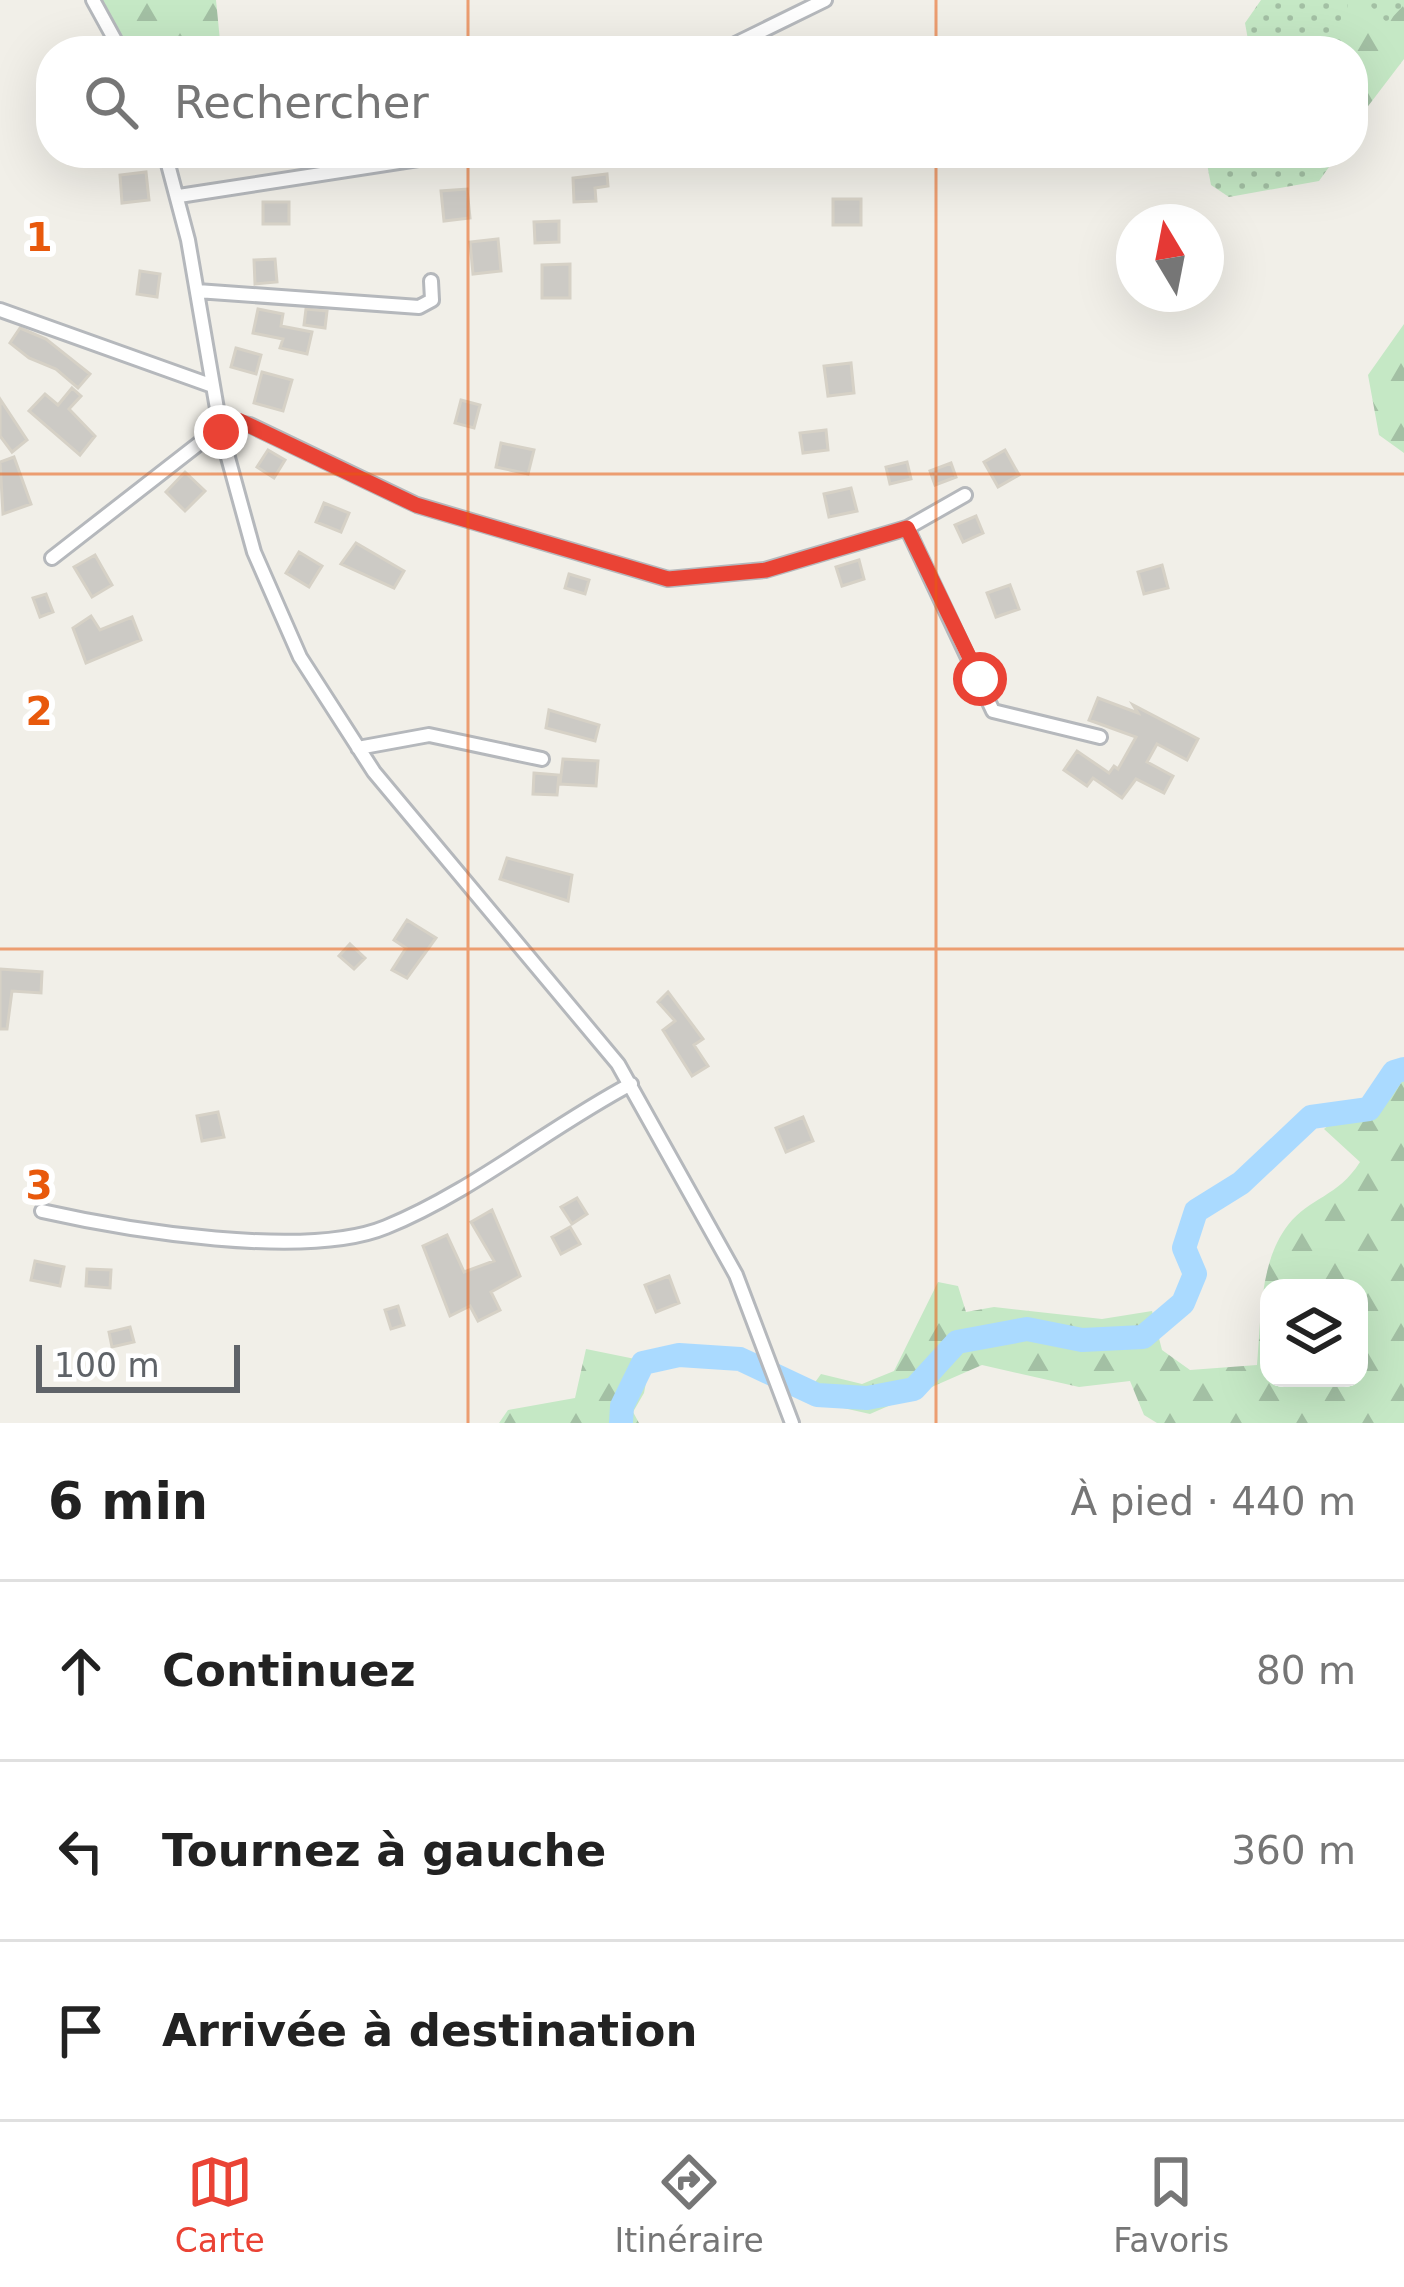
<!DOCTYPE html>
<html lang="fr">
<head>
<meta charset="utf-8">
<style>
	:root { --surface:#fff; --page:#f2f2f2; --text:#222; --muted:#767676; --line:#e0e0e0; --accent:#ea4335 }
	body { margin:0; font-family:"DejaVu Sans",sans-serif; background:var(--page); color:var(--text) }
	.controls { position:absolute; right:36px; bottom:36px; display:grid; overflow:hidden; border-radius:24px; box-shadow:0 12px 48px #0002 }
	.controls button { width:108px; height:108px; display:grid; place-items:center; padding:0; border:0; border-bottom:3px solid var(--line); background:var(--surface); color:var(--text); font:60px sans-serif }
	.compass { position:absolute; left:1116px; top:204px; width:108px; height:108px; border-radius:50%; background:var(--surface); box-shadow:0 12px 48px #0002; rotate:350deg }
	.scale { position:absolute; left:36px; bottom:30px; width:204px; box-sizing:border-box; padding-left:12px; border:6px solid #5f6368; border-top:0; font-size:33px; line-height:42px; white-space:nowrap; color:#5f6368; -webkit-text-stroke:9px #fff; paint-order:stroke }
	.stop { position:absolute; width:36px; height:36px; margin:-27px; border:9px solid #ea4335; border-radius:50%; background:#fff }
	.stop.end { background:#ea4335; border-color:#fff; box-shadow:0 3px 12px #0008 }
	.list { margin:0; padding:0; list-style:none }
	h2 { display:flex; justify-content:space-between; align-items:center; height:156px; margin:0; padding:0 48px; font-size:51px }
	h2 small { font-size:39px; font-weight:400; color:var(--muted) }
	.list li { display:grid; grid-template-columns:78px 1fr auto; gap:36px; align-items:center; box-sizing:border-box; height:180px; padding:0 48px; border-top:3px solid var(--line) }
	.list b { display:block; font-size:45px; white-space:nowrap }
	.list em { font-size:39px; font-style:normal; color:var(--muted) }
	.icon { flex:none; width:66px; height:66px; fill:none; stroke:currentColor; stroke-width:2; stroke-linecap:round; stroke-linejoin:round }
	.map { position:relative; flex:none; width:1404px; height:1423px; overflow:hidden }
	.search { position:absolute; background:var(--surface); box-shadow:0 12px 48px #0002; left:36px; right:36px; top:36px; height:132px; display:flex; align-items:center; gap:30px; box-sizing:border-box; padding:0 42px; border-radius:48px; color:var(--muted); font-size:45px }
	.sheet { height:696px; background:var(--surface) }
	nav { display:flex; justify-content:space-around; align-items:center; box-sizing:border-box; height:168px; border-top:3px solid var(--line); background:var(--surface); font-size:33px; color:var(--muted) }
	nav a { display:grid; justify-items:center; gap:6px }
	nav .on { color:var(--accent) }
	.map>svg:first-child { display:block }
</style>
</head>
<body>
<div class="map">
<svg width="1404" height="1423" viewBox="0 0 1404 1423">
	<defs>
		<pattern id="grass-dots" width="8" height="8" patternUnits="userSpaceOnUse" patternTransform="scale(3)"><rect width="8" height="8" fill="#c5e8c5"/><path d="M2 2h.1M6 6h.1" fill="none" stroke="#a3c0a4" stroke-width="1.8" stroke-linecap="round"/></pattern>
		<pattern id="forest-firs" width="22" height="20" patternUnits="userSpaceOnUse" patternTransform="scale(3)"><rect width="22" height="20" fill="#c5e8c5"/><path d="M5 1l3.5 6h-7zM16 11l3.5 6h-7z" fill="#a3c0a4"/></pattern>
	</defs>
	<rect width="100%" height="100%" fill="#f1efe8"/>
	<path fill="url(#grass-dots)" d="M1261 0H1404V42L1353 51H1250L1245 23Z
		M1205 153H1339L1319 181 1229 197 1211 185Z"/>
	<path fill="url(#forest-firs)" fill-rule="evenodd" d="M98 0H216L221 51H132Z
		M1348 0H1365L1387 23 1404 5V59L1356 122 1353 51H1344Z
		M1404 324V453L1379 435 1368 375Z
		M1404 1065V1423H1157L1144 1415 1130 1381 1079 1387 982 1365 870 1414 803 1399 821 1374 862 1384 894 1371 938 1282 958 1286 966 1312 994 1307 1102 1319 1152 1311 1162 1350 1190 1370 1257 1365C1261 1321 1259 1262 1288 1225 1310 1197 1338 1197 1360 1162L1324 1129ZM1359 1288V1378H1269V1288Z
		M586 1349 650 1362 644 1393 633 1412 639 1423H499L508 1410 575 1398Z"/>
	<g fill="none" stroke-linecap="round" stroke-linejoin="round">
		<path stroke="#aadaff" stroke-width="24" d="M621 1423 622 1406 643 1363 679 1355 740 1359 817 1395 867 1398 914 1389 957 1342 1027 1329 1082 1340 1143 1337 1183 1303 1195 1274 1184 1248 1196 1211 1241 1183 1311 1117 1369 1109 1394 1072 1404 1069"/>
	</g>
	<path fill="#cccac5" stroke="#d6d1c6" stroke-width="3" d="M146 172 149 200 122 203 120 175Z
		M607 174 608 186 595 188 596 201 574 202 573 178Z
		M467 189 470 218 444 221 441 191Z
		M833 199H861V225H833Z
		M263 202H289V224H263Z
		M559 221V242L535 243 534 222Z
		M498 239 501 271 473 274 470 242Z
		M275 259 277 282 255 284 254 260Z
		M570 264V298H542V265Z
		M140 271 160 274 157 297 137 294Z
		M258 309 283 314 281 326 312 332 307 354 280 348 283 339 253 333Z
		M306 309 327 311 325 328 304 325Z
		M20 328 46 339 90 374 78 388 56 369 29 358 10 343Z
		M236 348 261 355 256 374 231 367Z
		M851 363 854 393 828 396 824 366Z
		M262 372 292 380 283 411 254 403Z
		M72 388 81 396 69 409 95 436 80 455 29 411 45 394 58 405Z
		M0 399 27 440 12 452 0 436Z
		M461 400 480 405 474 428 455 423Z
		M826 430 828 450 803 453 800 433Z
		M501 443 534 450 528 474 496 467Z
		M268 450 285 460 274 478 257 467Z
		M1005 450 1019 475 998 487 984 462Z
		M14 457 31 504 3 514 0 462Z
		M907 462 911 479 890 484 886 467Z
		M951 463 956 477 935 485 930 471Z
		M185 472 205 491 185 511 166 492Z
		M851 488 857 511 829 517 824 494Z
		M324 503 349 513 341 532 316 522Z
		M976 516 983 533 963 542 955 525Z
		M356 543 404 571 394 588 341 564Z
		M299 552 322 566 309 587 286 573Z
		M95 555 112 585 92 597 74 567Z
		M859 560 864 579 842 586 836 567Z
		M1162 565 1168 588 1144 594 1138 572Z
		M569 574 589 580 585 594 565 588Z
		M1010 585 1019 609 996 617 987 593Z
		M46 594 53 612 40 617 33 598Z
		M91 616 100 630 132 617 141 640 86 663 73 628Z
		M1098 698 1138 713 1133 705 1198 739 1187 760 1157 744 1147 762 1173 776 1164 793 1136 779 1122 798 1093 778 1087 786 1064 770 1077 751 1109 773 1114 766 1118 769 1136 737 1089 720Z
		M549 710 599 725 595 741 546 728Z
		M563 759 598 761 596 786 560 784Z
		M534 773 559 775 557 795 533 794Z
		M507 858 572 875 568 901 500 879Z
		M407 920 436 938 407 978 392 970 406 948 394 940Z
		M350 944 365 958 354 969 339 956Z
		M0 969 42 972 41 993 12 991 7 1029H0Z
		M668 992 703 1039 694 1045 708 1066 692 1076 663 1030 675 1021 658 1002Z
		M218 1112 224 1137 202 1141 197 1116Z
		M803 1117 813 1141 786 1152 776 1128Z
		M577 1198 587 1214 572 1224 561 1207Z
		M492 1210 520 1276 491 1292 500 1310 478 1321 470 1306 450 1316 423 1246 447 1235 464 1272 494 1261 471 1222Z
		M570 1227 580 1244 561 1254 552 1237Z
		M35 1261 64 1267 60 1286 31 1280Z
		M87 1269 111 1270 110 1288 86 1286Z
		M669 1276 679 1303 656 1312 645 1285Z
		M398 1306 404 1325 391 1329 385 1310Z
		M130 1327 134 1342 112 1347 109 1332Z"/>
	<g fill="none" stroke-linecap="round" stroke-linejoin="round">
		<defs>
			<path id="street" d="M93 0 121 51
				M721 51 825 0
				M165 153 188 240 221 432 254 552 300 657 374 772 618 1064 736 1275 792 1423
				M179 196 457 153
				M197 291 419 307 432 300 431 281
				M0 310 210 385
				M907 528 993 711 1100 737
				M52 558 228 421 250 425 417 505 668 579 765 570 907 528 965 495
				M358 748 429 735 542 759
				M42 1211C126 1230 306 1260 386 1227 472 1192 548 1128 631 1084"/>
		</defs>
		<use href="#street" stroke="#b5b8bc" stroke-width="18"/>
		<use href="#street" stroke="#fff" stroke-width="12"/>
	</g>
	<g fill="none" stroke-linecap="round" stroke-linejoin="round">
		<path stroke="#ea4335" stroke-width="15" d="M221 432 219 424 238 420 416 505 668 579 766 570 907 528 980 679"/>
	</g>
	<path fill="none" stroke="#e8590c" stroke-width="3" stroke-opacity="0.55" d="M468 0V51M936 0V51M468 153V1423M936 153V1423M0 474H1404M0 949H1404"/>
	<g font-size="39" text-anchor="middle" font-weight="bold" fill="#e8590c" stroke="#fff" stroke-width="12" stroke-linejoin="round" paint-order="stroke">
		<text x="39" y="251">1</text>
		<text x="39" y="725">2</text>
		<text x="39" y="1199">3</text>
	</g>
</svg>
<div class="controls">
<button><svg class="icon" aria-label="layers" viewBox="0 0 24 24"><path d="M12 4l9 5-9 5-9-5zM3 14l9 5 9-5"/></svg></button>
</div>
<svg class="compass" viewBox="-18 -18 36 36"><path d="M0-13l5 13h-10z" fill="#e53935"/><path d="M0 13l5-13h-10z" fill="#767676"/></svg>
<div class="scale">100 m</div>
<div class="stop" style="left:980px;top:679px"></div>
<div class="stop end" style="left:221px;top:432px"></div>
<div class="search"><svg class="icon" aria-label="search" viewBox="0 0 24 24"><circle cx="10" cy="10" r="6"/><path d="M15 15l6 6"/></svg>Rechercher</div>
</div>
<section class="sheet">
<h2>6 min<small>À pied · 440 m</small></h2>
<ul class="list">
<li><svg class="icon" aria-label="ahead" viewBox="0 0 24 24"><path d="M12 20V5M6 11l6-6 6 6"/></svg><div><b>Continuez</b></div><em>80 m</em></li>
<li><svg class="icon" aria-label="left" viewBox="0 0 24 24"><path d="M17 20v-9H6M10 6l-5 5 5 5"/></svg><div><b>Tournez à gauche</b></div><em>360 m</em></li>
<li><svg class="icon" aria-label="arrive" viewBox="0 0 24 24"><path d="M6 21V4h12l-3 4 3 4H6"/></svg><div><b>Arrivée à destination</b></div></li>
</ul>
</section>
<nav>
<a class="on"><svg class="icon" aria-label="map" viewBox="0 0 24 24"><path d="M3 6l6-2 6 2 6-2v14l-6 2-6-2-6 2zM9 4v14M15 6v14"/></svg>Carte</a>
<a><svg class="icon" aria-label="directions" viewBox="0 0 24 24"><path d="M12 3l9 9-9 9-9-9zM9 14v-3h6M13 9l2 2-2 2"/></svg>Itinéraire</a>
<a><svg class="icon" aria-label="saved" viewBox="0 0 24 24"><path d="M7 4h10v16l-5-4-5 4z"/></svg>Favoris</a>
</nav>
</body>
</html>
